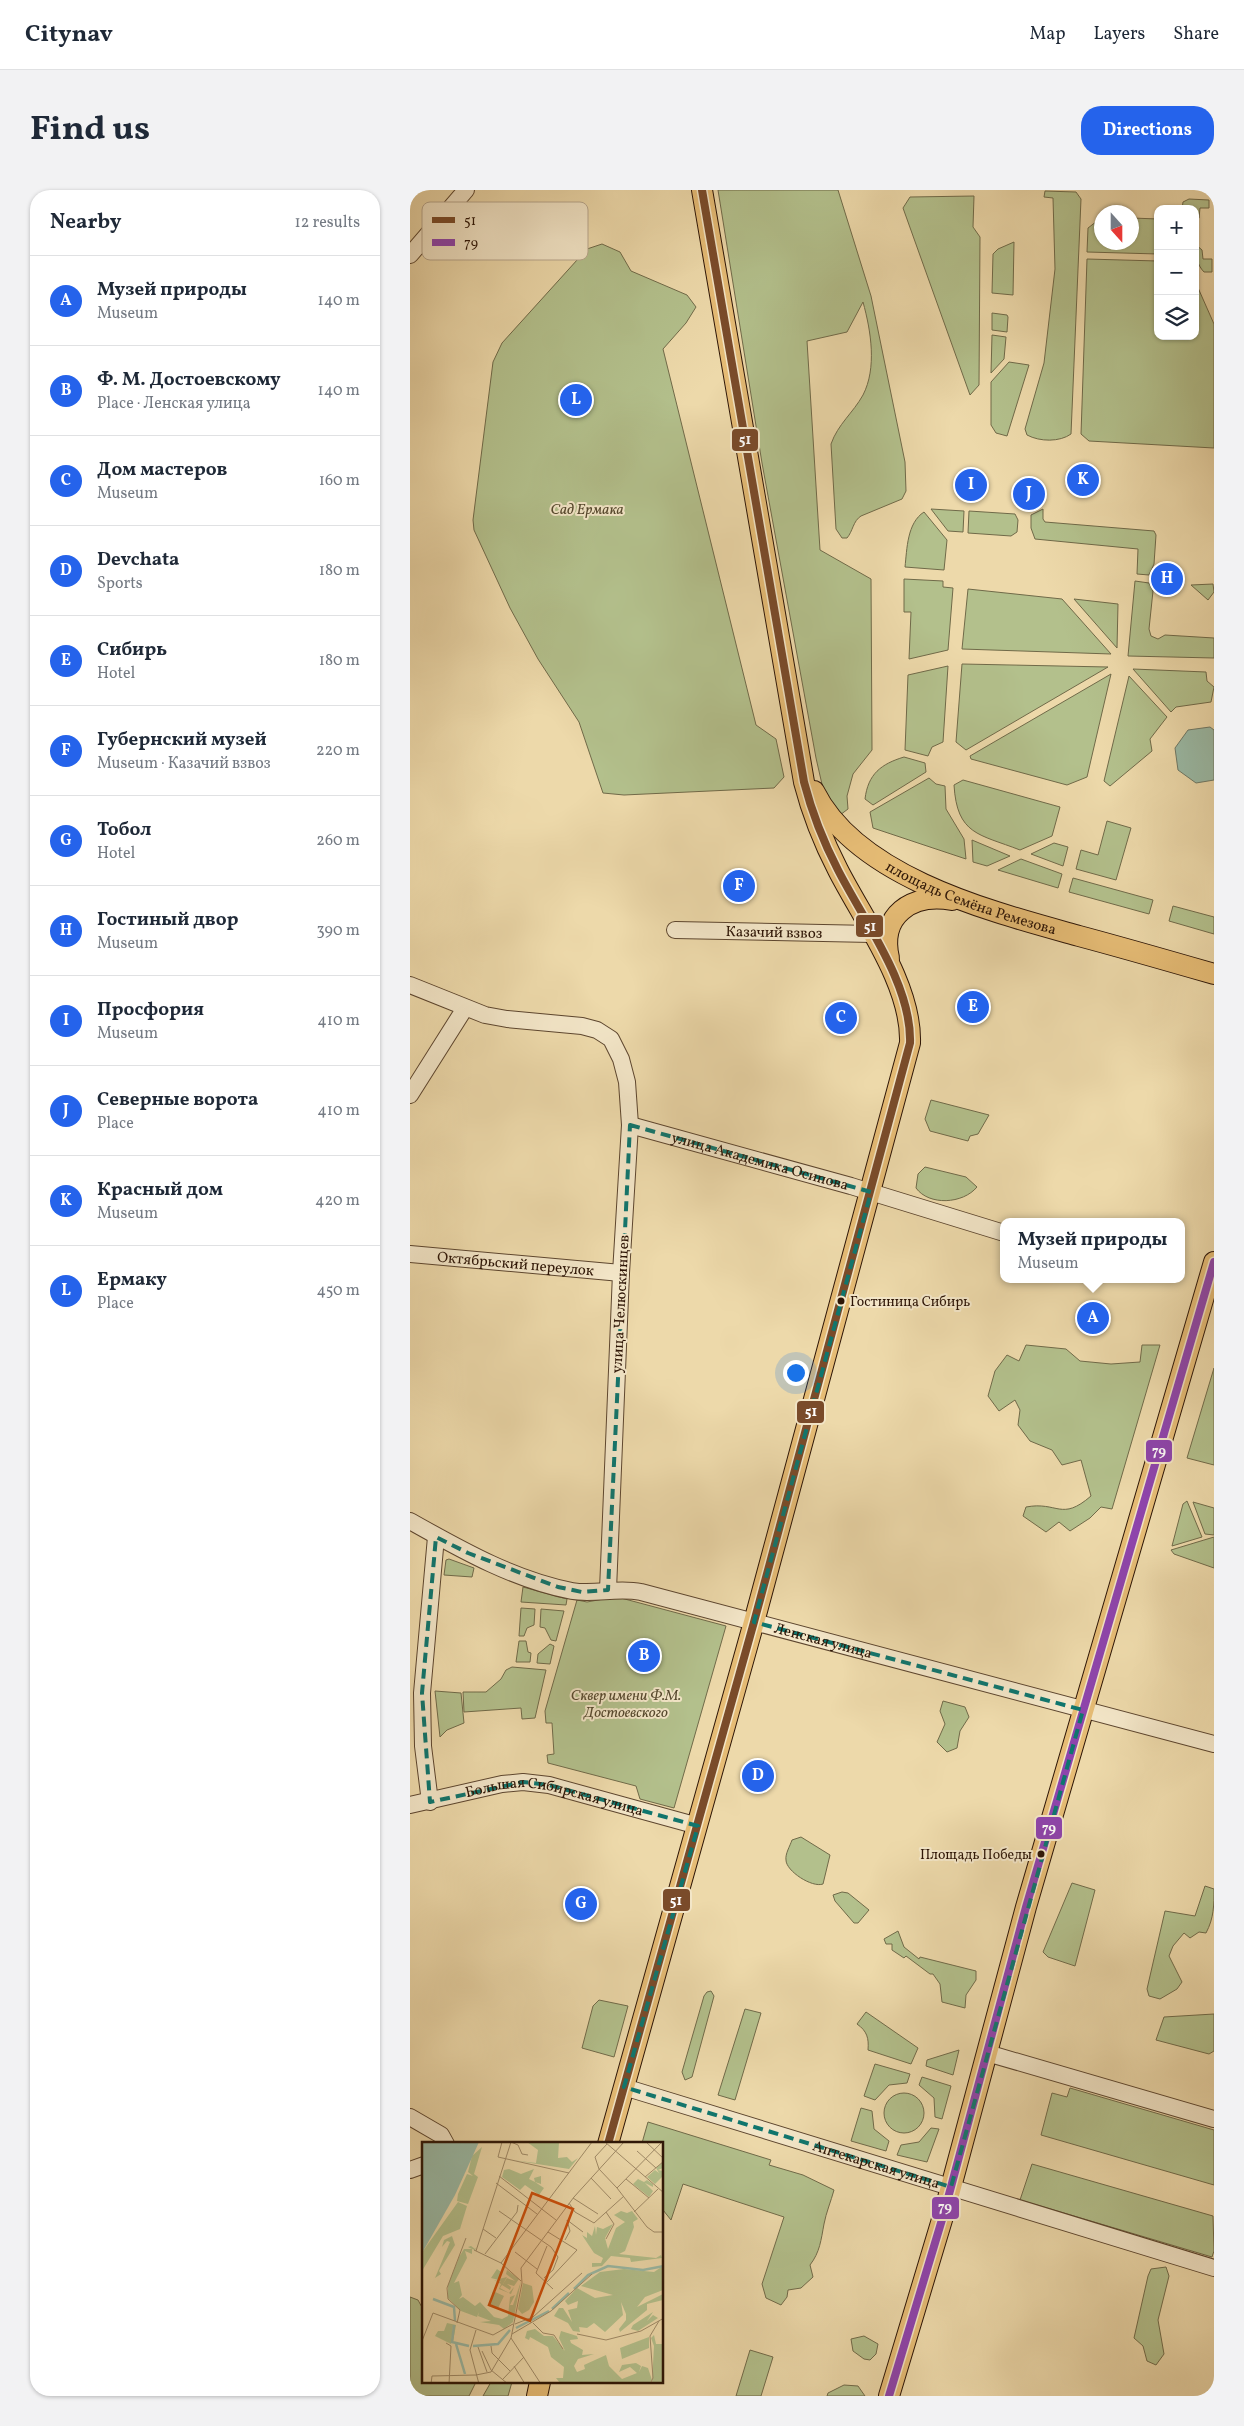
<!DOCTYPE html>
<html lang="en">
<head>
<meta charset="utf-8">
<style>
	:root { --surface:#fff; --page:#f2f2f3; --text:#1f2937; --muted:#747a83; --line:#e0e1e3; --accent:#2563eb }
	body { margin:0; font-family:Vollkorn,serif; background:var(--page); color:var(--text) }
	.controls { position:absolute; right:15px; top:15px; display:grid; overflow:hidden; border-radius:10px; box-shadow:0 1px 4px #0004 }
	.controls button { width:45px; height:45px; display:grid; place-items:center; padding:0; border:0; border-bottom:1px solid var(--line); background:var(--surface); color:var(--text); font:25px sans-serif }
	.compass { position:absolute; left:684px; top:15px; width:45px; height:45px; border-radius:50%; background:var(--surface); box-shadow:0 1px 4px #0004; rotate:159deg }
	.you { position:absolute; left:385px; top:1182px; width:18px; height:18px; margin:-12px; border:4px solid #fff; border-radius:50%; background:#1a73e8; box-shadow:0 0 0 8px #1a73e833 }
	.badge { display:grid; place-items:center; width:32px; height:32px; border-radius:50%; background:var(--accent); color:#fff; font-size:16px; font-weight:700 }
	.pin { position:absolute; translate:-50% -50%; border:2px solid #fff; box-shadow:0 1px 5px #0006 }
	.popup { position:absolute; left:590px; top:1028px; width:185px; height:65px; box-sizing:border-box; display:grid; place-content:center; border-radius:10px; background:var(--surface); filter:drop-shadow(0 1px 4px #0005); font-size:16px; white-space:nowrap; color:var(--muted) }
	.popup b { font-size:19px; color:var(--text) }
	.popup::after { content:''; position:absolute; left:50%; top:100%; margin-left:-10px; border:10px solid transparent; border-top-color:var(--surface) }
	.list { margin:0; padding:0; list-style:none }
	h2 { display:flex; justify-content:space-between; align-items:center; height:65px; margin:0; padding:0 20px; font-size:21px }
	h2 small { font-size:16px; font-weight:400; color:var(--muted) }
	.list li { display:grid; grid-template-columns:32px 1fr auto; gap:15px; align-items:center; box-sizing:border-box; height:90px; padding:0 20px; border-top:1px solid var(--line) }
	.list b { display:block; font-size:19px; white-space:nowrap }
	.list p { margin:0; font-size:16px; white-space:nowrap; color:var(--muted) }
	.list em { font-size:16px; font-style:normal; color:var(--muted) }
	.icon { flex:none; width:28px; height:28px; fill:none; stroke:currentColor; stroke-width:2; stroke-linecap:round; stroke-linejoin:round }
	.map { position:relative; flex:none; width:804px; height:2206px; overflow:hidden; border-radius:20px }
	header { display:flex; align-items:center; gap:30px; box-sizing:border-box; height:70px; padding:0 25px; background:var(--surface); border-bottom:1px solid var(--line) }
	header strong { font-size:24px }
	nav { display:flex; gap:28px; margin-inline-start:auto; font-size:18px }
	.intro { display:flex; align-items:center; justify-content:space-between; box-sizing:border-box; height:120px; padding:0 30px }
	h1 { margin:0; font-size:35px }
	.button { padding:12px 22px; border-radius:20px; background:var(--accent); color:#fff; font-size:18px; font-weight:700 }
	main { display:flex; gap:30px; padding:0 30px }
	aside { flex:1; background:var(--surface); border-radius:20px; box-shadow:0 1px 4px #0004 }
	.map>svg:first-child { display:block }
</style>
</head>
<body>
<header>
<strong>Citynav</strong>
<nav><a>Map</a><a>Layers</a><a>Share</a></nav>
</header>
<div class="intro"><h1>Find us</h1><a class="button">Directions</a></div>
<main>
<aside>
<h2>Nearby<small>12 results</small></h2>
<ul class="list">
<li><span class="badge">A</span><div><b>Музей природы</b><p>Museum</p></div><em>140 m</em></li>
<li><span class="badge">B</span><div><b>Ф. М. Достоевскому</b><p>Place · Ленская улица</p></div><em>140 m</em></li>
<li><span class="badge">C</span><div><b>Дом мастеров</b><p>Museum</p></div><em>160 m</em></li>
<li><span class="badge">D</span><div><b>Devchata</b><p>Sports</p></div><em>180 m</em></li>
<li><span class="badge">E</span><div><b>Сибирь</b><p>Hotel</p></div><em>180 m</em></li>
<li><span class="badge">F</span><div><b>Губернский музей</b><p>Museum · Казачий взвоз</p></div><em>220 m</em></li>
<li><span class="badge">G</span><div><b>Тобол</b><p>Hotel</p></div><em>260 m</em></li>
<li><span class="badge">H</span><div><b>Гостиный двор</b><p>Museum</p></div><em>390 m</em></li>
<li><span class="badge">I</span><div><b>Просфория</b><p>Museum</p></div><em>410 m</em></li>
<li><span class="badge">J</span><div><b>Северные ворота</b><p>Place</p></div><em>410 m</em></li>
<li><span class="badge">K</span><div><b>Красный дом</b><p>Museum</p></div><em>420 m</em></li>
<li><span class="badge">L</span><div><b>Ермаку</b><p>Place</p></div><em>450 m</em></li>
</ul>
</aside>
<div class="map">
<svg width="804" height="2206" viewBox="0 0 804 2206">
	<rect width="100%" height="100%" fill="#edd9aa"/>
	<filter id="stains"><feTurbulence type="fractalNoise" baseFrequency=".004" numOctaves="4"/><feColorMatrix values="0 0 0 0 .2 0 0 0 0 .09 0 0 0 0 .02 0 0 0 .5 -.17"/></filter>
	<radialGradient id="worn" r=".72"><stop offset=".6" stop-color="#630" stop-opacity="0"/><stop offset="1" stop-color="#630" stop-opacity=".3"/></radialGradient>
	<path fill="#b3c08c" stroke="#706a49" d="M308 0H428L461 106 495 272 496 301 492 309 451 326C443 331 443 341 437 348H432L426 339 421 254C428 234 443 223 453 205 467 178 461 141 453 112L437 142 397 151 410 360 461 389 462 560 443 584 437 606 438 619 430 625 414 603 406 568 352 273Z
		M635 1 666 2 671 9 661 244C650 252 630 252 617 245L615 239 634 173 645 79 643 8 634 7Z
		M564 6 563 37 570 47 569 195 560 205 493 18 500 7Z
		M779 9 799 10V18H790L789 28 785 33V19H772L773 12Z
		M691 28 692 52H722V28L748 29V64L677 62 678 38Z
		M604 52 603 105 582 103 583 64 588 59Z
		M192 54 210 62 221 81 277 105 286 117 276 133 253 159 346 535 366 549 374 587 364 598 214 605 193 603 169 532 128 469 100 418 64 340 63 330 83 172 92 153 177 59Z
		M785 54 792 60 793 69H802V82H794C787 75 785 64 785 54Z
		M677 69 748 71V146H785V91L804 134V258L679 251 671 244Z
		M582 123 597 125 598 127 597 142 582 140Z
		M582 145 596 147 594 169 581 183Z
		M599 172 619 175 597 246 586 243 581 235V192Z
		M521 319 554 321 553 342 538 341Z
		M633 319V329L635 332 744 341 746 345 744 374 739 385 727 384 728 359 625 349 621 338V325Z
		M559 321 605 324 608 330 607 342 601 346 558 343Z
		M514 322 537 350 534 380 495 377C497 359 497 333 514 322Z
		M494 389 533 391V397L543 398 538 460 499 469 501 422H494Z
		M725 391 739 393 743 401 739 439 741 446 748 449 755 445 804 448V468L718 466Z
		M803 394 804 402 798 410 781 395Z
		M558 399 652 409 701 464 552 459Z
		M664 409 708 414 707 458Z
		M552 474 698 477 556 560 546 552Z
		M538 476 533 552 522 557 518 566 495 560 498 485Z
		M723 479 796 482 797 491 804 497 801 512 766 517 761 522Z
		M701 484 677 587 657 595 561 569 560 566Z
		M719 486 757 527 740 549 742 561 700 596 694 591Z
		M494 567 515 573 516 582 463 615 455 609C458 584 471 574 494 567Z
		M519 588 526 594 535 596 536 619 554 649 556 669 463 638 460 622Z
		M553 590 650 617 642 646 610 660C569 644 547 645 544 595Z
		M697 631 721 638 706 690 666 679 671 660 688 665Z
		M562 650 600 666 577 676 563 672Z
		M644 653 658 657 653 676 621 664Z
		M611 669 652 684 648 698 588 680Z
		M663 688 743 710 739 724 659 702Z
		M763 716 804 727V744L759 731Z
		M521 910 579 925 568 944 560 946 558 951 520 941 515 929Z
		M515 977 556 987 567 997C553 1014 519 1016 506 998L508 984Z
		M616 1155 656 1159 670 1171 701 1174 730 1172 732 1155H750L702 1319 691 1317 680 1328 660 1341 649 1332 636 1342 613 1326 616 1317C648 1311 651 1332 681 1306L671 1270 652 1275 642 1260 620 1251 608 1235 610 1220 605 1210 589 1221 578 1206 585 1181 597 1165 609 1171Z
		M804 1178V1275L777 1268Z
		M777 1311 792 1347 762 1356 773 1314Z
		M783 1312 804 1318V1345L795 1344Z
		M804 1347V1378L764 1364 761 1360Z
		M39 1369 64 1378 62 1387 34 1385 36 1370Z
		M113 1397 157 1409 156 1415 111 1412Z
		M199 1408H211L316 1436 264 1618 230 1609 226 1596 138 1573 137 1565 144 1564 142 1533H136L135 1521 167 1410 177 1412Z
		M111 1418 125 1419 124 1435 117 1438 114 1446H109Z
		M131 1419 154 1421 146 1451 141 1450 135 1438 130 1437Z
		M109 1451H116L118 1462 121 1463 120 1472H106Z
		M140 1454 144 1456 140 1474 127 1473 128 1464Z
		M102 1477 136 1480 125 1528 112 1529 111 1518 54 1522 53 1502H76L91 1489 96 1480Z
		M25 1501 51 1503 54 1533 37 1540 30 1547Z
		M533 1511 555 1517 559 1527 550 1541 547 1558 537 1562 527 1552 535 1534 530 1521Z
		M391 1647 420 1665 413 1694C402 1698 376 1681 376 1670 375 1664 380 1656 382 1650Z
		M662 1693 685 1700 665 1776 638 1767 633 1762Z
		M795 1696 804 1699C804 1715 804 1728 796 1743L789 1742 780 1748 774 1743 763 1756 759 1766 772 1792 767 1799 750 1809 739 1806 737 1799 755 1721 785 1726Z
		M432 1702 438 1703 459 1720 448 1733H444L425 1711 423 1705Z
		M488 1741 494 1757 509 1769 510 1767 566 1781V1790L556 1805 555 1818 532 1812 530 1794 523 1784H520L496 1766 494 1768 482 1760V1754H476L474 1749Z
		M301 1801 304 1806 282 1887 275 1890 272 1882 294 1806 297 1802Z
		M189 1810 218 1816 204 1867 172 1858 183 1816Z
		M335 1819 351 1823 325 1910 308 1905Z
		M456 1822 508 1858 501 1874 458 1860C459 1848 457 1841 447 1834Z
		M804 1824V1861L799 1864 746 1850 754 1827Z
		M549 1860 543 1885 516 1876 517 1870Z
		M465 1874 500 1884 497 1893 479 1895 465 1910 454 1906Z
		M512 1887 541 1896 532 1929 525 1927 524 1908 509 1895Z
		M660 1898 804 1940V1995L631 1945 642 1903 657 1907Z
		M474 1923a20 20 0 1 1 40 0a20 20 0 1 1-40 0Z
		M451 1918 462 1921 464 1939 479 1951 476 1961 441 1951Z
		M238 1932 361 1970 359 1975 393 1985 424 2000C421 2011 416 2023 414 2034 411 2050 410 2062 400 2075L403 2087 391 2098 378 2100 377 2107 371 2115 356 2108 352 2094 374 2027 273 1994 261 2030 253 2020 252 1954 232 1953Z
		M521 1938 529 1939 517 1972 487 1965 491 1955 509 1952Z
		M622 1974 803 2026 804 2061 802 2067 610 2010Z
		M756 2077 759 2086 748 2130 754 2164 746 2175 737 2171 733 2156 724 2148 738 2086 741 2079Z
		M0 2107 8 2110 14 2121V2192H66L59 2206H0Z
		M454 2146 468 2154 466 2164 460 2170 454 2169 443 2161 441 2149Z
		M340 2160 363 2167 351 2206H326Z
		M81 2192H102L98 2206H73Z
		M434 2195 448 2196 455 2206H417L418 2203Z"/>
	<path fill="#9abaa6" stroke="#6e7866" d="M800 537 804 540V590L786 593 768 580 765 558 778 540Z"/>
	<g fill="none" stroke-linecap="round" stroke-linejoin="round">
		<defs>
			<g id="minor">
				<path d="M0 65 56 0"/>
				<path id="s1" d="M265 740 462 744"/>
				<path d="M0 795 75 825 97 829 172 836 187 840 201 849 211 869 217 892 220 935 211 1083 198 1400"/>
				<path d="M0 905 55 818"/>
				<path id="s2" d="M220 935 441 996 594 1043"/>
				<path id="s3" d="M0 1064 211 1083"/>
				<path id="s4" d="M0 1331C50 1359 104 1390 162 1401 185 1405 207 1397 231 1402L804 1554"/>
				<path d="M20 1612 13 1556 12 1503 26 1347"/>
				<path id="s5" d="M0 1615 92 1594 113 1592 139 1595 288 1636"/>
				<path d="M577 1863 804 1929"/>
				<path id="s6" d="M214 1897 804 2078"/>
				<path d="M0 1927 31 1945 36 1954"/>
				<path d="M0 1980 14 1975"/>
			</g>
			<g id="major">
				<path id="s7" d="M404 601C447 688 583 722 669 746 714 758 759 771 804 784"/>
				<path d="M479 768C469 725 502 703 542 710"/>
				<path d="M198 1954 344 1432 500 853C502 795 454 731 428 680 413 651 402 623 394 592L292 0"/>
				<path d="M127 2206 130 2192"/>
				<path d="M479 2206 534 2023 616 1717 804 1072"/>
			</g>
		</defs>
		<use href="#minor" stroke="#5d462f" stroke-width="18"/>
		<use href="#major" stroke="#2d1506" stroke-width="22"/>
		<use href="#minor" stroke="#f3e6c8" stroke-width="16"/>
		<use href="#major" stroke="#e6bc75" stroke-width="20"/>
		<defs>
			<path id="bus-1" d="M198 1954 344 1432 500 853C502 795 454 731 428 680 413 651 402 623 394 592L292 0"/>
			<path id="bus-2" d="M479 2206 534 2023 616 1717 804 1072"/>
		</defs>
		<use href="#bus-1" stroke="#f3e6c8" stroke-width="11"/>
		<use href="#bus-2" stroke="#f3e6c8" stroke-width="11"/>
		<use href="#bus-1" stroke="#7a4b2a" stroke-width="8"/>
		<use href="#bus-2" stroke="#8e44ad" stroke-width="8"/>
	</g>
	<path fill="none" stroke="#0f766e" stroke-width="4" stroke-dasharray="10 6" stroke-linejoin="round" d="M220 935 461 1002 344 1432 673 1520 541 1997 214 1897 288 1636 139 1595 113 1592 20 1612 12 1503 26 1347 58 1363 148 1397 172 1402 198 1400Z"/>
	<g fill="#2d1506" stroke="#f3e6c8" stroke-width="2">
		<circle cx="431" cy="1111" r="4.5"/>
		<circle cx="631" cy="1664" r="4.5"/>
	</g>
	<g text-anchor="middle" stroke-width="4" stroke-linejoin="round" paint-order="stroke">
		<g font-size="14" fill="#2d1506" stroke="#f3e6c8" text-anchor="start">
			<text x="440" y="1116">Гостиница Сибирь</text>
			<text x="622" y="1669" text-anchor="end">Площадь Победы</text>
		</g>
		<g font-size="15" font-style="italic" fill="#55482e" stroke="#f3e6c8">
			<text x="177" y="324">Сад Ермака</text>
			<text x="216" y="1510">Сквер имени Ф.М.<tspan x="216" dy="17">Достоевского</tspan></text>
		</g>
		<g font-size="15" fill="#2d1506" stroke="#f3e6c8">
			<text dy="5" stroke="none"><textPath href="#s7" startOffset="196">площадь Семёна Ремезова</textPath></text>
			<text dy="5" stroke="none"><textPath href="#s1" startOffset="99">Казачий взвоз</textPath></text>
			<text dy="5" stroke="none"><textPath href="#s2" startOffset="135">улица Академика Осипова</textPath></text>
			<text dy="5" stroke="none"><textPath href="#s3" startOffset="106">Октябрьский переулок</textPath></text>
			<text transform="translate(210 1114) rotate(-87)" y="5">улица Челюскинцев</text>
			<text dy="5" stroke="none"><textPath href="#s4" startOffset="435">Ленская улица</textPath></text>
			<text dy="5" stroke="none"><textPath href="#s5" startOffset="148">Большая Сибирская улица</textPath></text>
			<text dy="5" stroke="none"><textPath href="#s6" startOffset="264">Аптекарская улица</textPath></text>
		</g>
	</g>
	<g transform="translate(12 1952)">
		<rect width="241" height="241" fill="#edd9aa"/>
		<path d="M105 0H137L136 16 145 15 150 20 156 16 147 27 90 18 114 21 116 8ZM60 5 52 32 56 35 46 62 35 59 36 52 45 32 51 34 46 30 50 14ZM241 20V26L236 28 241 29V34L233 42 225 35 233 28 237 31 234 26ZM87 27 99 32 112 27 107 37 113 40 112 36 119 34V42L113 40 122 46 117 53 103 43 98 48 80 35 82 28ZM216 37 222 40 225 38 231 42V45L223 41 231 49 227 55 211 42ZM36 60 45 64 38 87 21 94 0 129 1 109ZM199 69 205 71 210 69 216 77 211 80 212 85 203 109 197 112 234 116 239 113 240 116 209 120 208 116 189 114 180 124 170 125V121H179L181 116 172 111 160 93 165 96V90L170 94 173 84 174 93 175 85 181 87 191 82 183 96 186 107 194 86 203 80 192 73ZM30 94 33 103 17 129 19 132 13 136 28 100 25 99 20 105 22 98ZM49 104 53 107 55 105 53 108 50 107V112L43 109 45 116 32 141 37 139 40 153 37 157 41 155 53 164 58 160 72 175 80 177 86 174 88 155 93 153 88 163H91L99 139 91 180 82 187 77 183 58 180 69 179 56 174 57 170 55 175 39 169 26 156V143L37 115 42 107H50L46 105ZM241 124V148L223 155 215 165 241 152V158L225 162V168L198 190 197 187 204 178V172L199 160 201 173 183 190 172 181 165 186 157 185 158 190 151 189 146 181 132 174 137 166H141L150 180 146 168 155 166 156 159 146 163 143 159 155 146 173 156 191 153 159 144 178 130 202 127 232 130ZM75 127 79 130 77 137 85 135 81 142 85 136 93 139 84 132 85 128 97 137 92 144 85 142 89 145 88 148 80 143 78 146 87 151 92 145 89 152 77 147 79 142 72 138 79 140 77 138 69 136ZM101 141 110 144 112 160 107 168 100 172 96 167ZM71 149 82 154 76 166 68 163ZM231 170 225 179 231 173 236 176 216 189 209 187 211 183ZM25 181 34 183 31 200V184L29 202 13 194 16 189H22ZM113 187 122 194H131L143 209 137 196 139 189 155 194 156 197 148 198 149 201 161 208 160 213 172 212 156 217 152 224 155 230 163 227 162 223 184 213 187 224 200 237 215 231 208 225 197 230 200 223 214 221 219 224 217 230 220 224 226 226 230 238 227 242 138 241 134 236H141L142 225 129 215 126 205 108 195 107 198 103 196 105 189ZM232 193 234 202H241V241H230L232 204 229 196ZM227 195V206L200 217 198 206Z" fill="#b3c08c"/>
		<path d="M0 0H57L33 53 0 111Z" fill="#9abaa6"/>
		<path fill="none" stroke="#9abaa6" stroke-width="2.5" d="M0 65 38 0M152 147 166 133 186 124 221 128 242 124M11 157 32 165 33 179M130 167 147 151M32 183 30 200 47 204M94 186 127 169M34 202 43 232M51 204 76 202 88 188"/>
		<path fill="none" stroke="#a08b68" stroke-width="1" d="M80 0 76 15 147 31M89 0 96 3 100 12 106 13M183 0 242 51M224 0 242 17M215 9 234 26M177 27 173 15 185 2M177 27 195 46 240 0M77 34 134 78M223 35 242 19M169 36 189 57M204 37 227 56M74 41 115 72M195 46 225 85 232 90H242M151 56 176 72M147 61 153 70 172 81 202 54M77 69 129 105 136 115M212 70 236 47M61 87 74 96M184 97 192 82 184 70M143 98 148 89 145 78 161 90M125 104 114 131 131 147M52 108 79 121M54 109 89 0M93 110 115 127M63 112 95 70 96 63M122 136 131 128 136 115M99 139 79 121 170 0M125 140 155 108 126 90M35 181 38 168 26 157 25 146 44 96M111 181 121 191 132 193 141 207M93 182 111 175 160 131M54 188 48 208 57 242M90 192 129 169 170 132M155 192 184 198 219 189 242 176M89 196 119 242M0 199 11 171 71 193 91 182M24 201 29 204 27 242M69 204 70 211 88 229M56 205 65 230M60 209 69 228 86 242M92 224 103 242M54 233 69 230 89 196 100 141 99 126 152 55 202 0M81 237 102 215M9 242 10 234 54 233M228 242 231 236 228 194 237 179"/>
		<path fill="#cc4f0b" fill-opacity="0.15" stroke="#cc4f0b" stroke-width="2.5" d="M110 51 151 67 108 179 67 163Z"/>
		<rect width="241" height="241" fill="none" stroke="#2d1506" stroke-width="2.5"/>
	</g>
	<rect x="12" y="12" width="166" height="58" rx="8" fill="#f3e6c8" stroke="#b8a78e" stroke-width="1"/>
	<rect x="22" y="27" width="23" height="6" fill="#7a4b2a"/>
	<rect x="22" y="49" width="23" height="7" fill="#8e44ad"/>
	<g font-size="14" fill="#2d1506">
		<text x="54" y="35">51</text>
		<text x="54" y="57">79</text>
	</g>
	<g stroke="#f3e6c8" stroke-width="2">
		<rect x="321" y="238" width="28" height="24" rx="5" fill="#7a4b2a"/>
		<rect x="445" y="724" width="29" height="24" rx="5" fill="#7a4b2a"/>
		<rect x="386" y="1210" width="29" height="24" rx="5" fill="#7a4b2a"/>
		<rect x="735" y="1249" width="28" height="24" rx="5" fill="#8e44ad"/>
		<rect x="625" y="1626" width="28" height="24" rx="5" fill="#8e44ad"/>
		<rect x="252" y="1698" width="29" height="24" rx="5" fill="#7a4b2a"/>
		<rect x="521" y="2006" width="29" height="24" rx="5" fill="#8e44ad"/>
	</g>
	<g font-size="14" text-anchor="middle" font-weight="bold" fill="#fff">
		<text x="335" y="254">51</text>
		<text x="460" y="741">51</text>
		<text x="401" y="1226">51</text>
		<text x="749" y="1266">79</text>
		<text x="639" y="1643">79</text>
		<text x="266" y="1715">51</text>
		<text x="535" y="2022">79</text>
	</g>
	<rect width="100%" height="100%" filter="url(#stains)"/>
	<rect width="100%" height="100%" fill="url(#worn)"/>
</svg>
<div class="controls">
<button>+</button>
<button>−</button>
<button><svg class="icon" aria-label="layers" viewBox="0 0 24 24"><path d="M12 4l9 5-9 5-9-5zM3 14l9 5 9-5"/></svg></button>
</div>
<svg class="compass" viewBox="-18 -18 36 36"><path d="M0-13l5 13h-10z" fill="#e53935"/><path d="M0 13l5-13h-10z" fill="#747a83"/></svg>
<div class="you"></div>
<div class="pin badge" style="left:683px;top:1128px">A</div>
<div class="popup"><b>Музей природы</b>Museum</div>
<div class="pin badge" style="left:234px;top:1466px">B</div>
<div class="pin badge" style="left:431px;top:828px">C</div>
<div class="pin badge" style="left:348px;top:1586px">D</div>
<div class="pin badge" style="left:563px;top:817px">E</div>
<div class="pin badge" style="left:329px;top:696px">F</div>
<div class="pin badge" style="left:171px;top:1714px">G</div>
<div class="pin badge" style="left:757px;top:389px">H</div>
<div class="pin badge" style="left:561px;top:295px">I</div>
<div class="pin badge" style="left:619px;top:304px">J</div>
<div class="pin badge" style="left:673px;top:290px">K</div>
<div class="pin badge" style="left:166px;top:210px">L</div>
</div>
</main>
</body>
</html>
